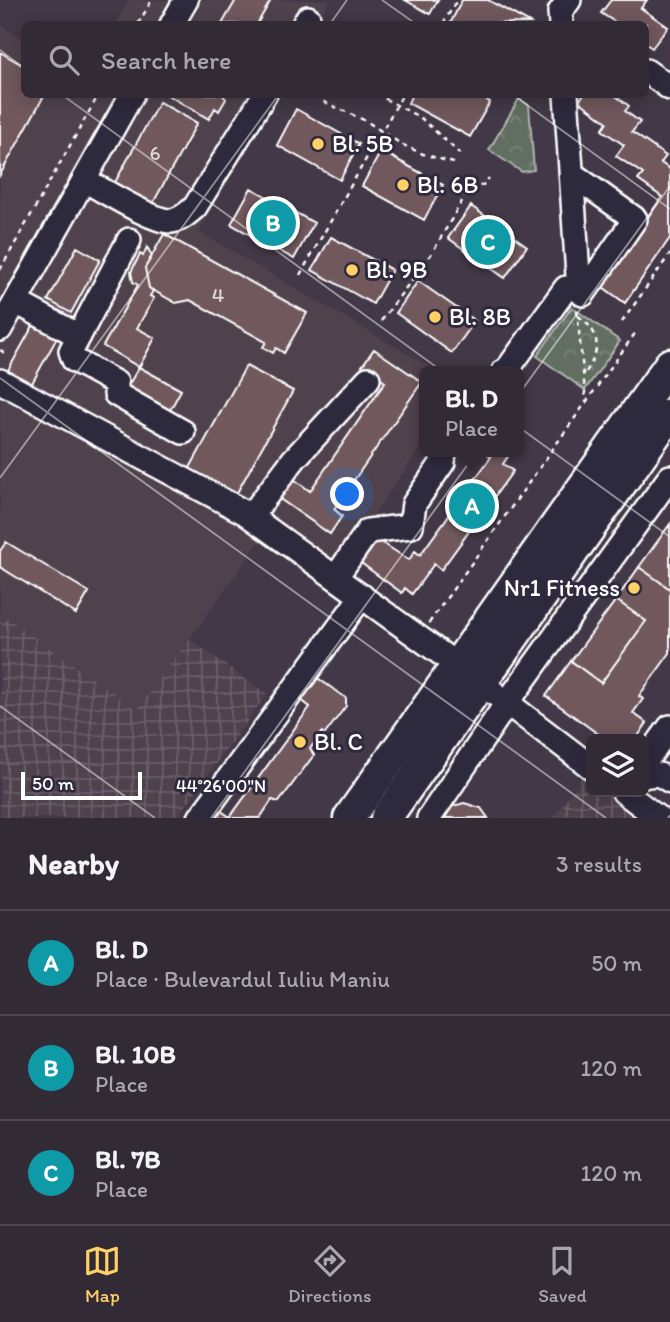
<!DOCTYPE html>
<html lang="en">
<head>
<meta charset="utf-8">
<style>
	:root { --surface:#322a35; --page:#3d3641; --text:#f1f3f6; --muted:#a8a7ad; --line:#4d4650; --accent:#ffd166 }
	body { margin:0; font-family:Itim,sans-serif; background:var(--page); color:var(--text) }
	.controls { position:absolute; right:21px; bottom:21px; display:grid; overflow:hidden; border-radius:10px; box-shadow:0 4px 18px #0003 }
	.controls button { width:63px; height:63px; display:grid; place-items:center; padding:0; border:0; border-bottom:2px solid var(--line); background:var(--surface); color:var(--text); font:35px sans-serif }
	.scale { position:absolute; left:21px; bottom:18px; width:121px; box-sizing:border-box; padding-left:7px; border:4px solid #fff; border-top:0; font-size:19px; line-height:24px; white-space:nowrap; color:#fff; -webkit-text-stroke:5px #2f2a3d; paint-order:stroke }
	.you { position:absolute; left:348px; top:495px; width:24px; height:24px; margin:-18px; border:5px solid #fff; border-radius:50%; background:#1a73e8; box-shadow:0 0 0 10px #1a73e833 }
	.badge { display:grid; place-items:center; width:46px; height:46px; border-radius:50%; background:var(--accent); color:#fff; font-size:23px; font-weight:700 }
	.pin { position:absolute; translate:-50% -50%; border:4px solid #fff; box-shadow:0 2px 7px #0006 }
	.popup { position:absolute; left:419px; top:366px; width:105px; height:91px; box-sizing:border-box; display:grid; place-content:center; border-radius:10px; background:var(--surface); filter:drop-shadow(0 2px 5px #0005); font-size:23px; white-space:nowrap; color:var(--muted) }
	.popup b { font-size:26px; color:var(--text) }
	.popup::after { content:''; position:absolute; left:50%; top:100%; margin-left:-14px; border:14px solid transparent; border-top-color:var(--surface) }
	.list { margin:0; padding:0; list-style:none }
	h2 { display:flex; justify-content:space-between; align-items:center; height:91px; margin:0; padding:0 28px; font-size:30px }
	h2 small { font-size:23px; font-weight:400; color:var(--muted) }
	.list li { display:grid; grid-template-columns:46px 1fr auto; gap:21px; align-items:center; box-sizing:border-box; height:105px; padding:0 28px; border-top:2px solid var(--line) }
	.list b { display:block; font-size:26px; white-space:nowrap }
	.list p { margin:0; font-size:23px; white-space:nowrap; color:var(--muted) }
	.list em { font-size:23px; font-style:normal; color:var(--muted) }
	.icon { flex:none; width:38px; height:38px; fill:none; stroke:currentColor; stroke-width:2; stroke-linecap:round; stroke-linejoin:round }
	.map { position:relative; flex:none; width:670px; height:818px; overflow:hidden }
	.search { position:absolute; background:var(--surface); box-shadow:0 4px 18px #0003; left:21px; right:21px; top:21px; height:77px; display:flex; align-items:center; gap:18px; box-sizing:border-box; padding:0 24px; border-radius:10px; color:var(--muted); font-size:26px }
	.sheet { height:406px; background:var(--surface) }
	nav { display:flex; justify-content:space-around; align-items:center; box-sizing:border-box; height:98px; border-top:2px solid var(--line); background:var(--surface); font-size:19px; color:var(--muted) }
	nav a { display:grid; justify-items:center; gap:4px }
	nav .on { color:var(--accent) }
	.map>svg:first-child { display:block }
</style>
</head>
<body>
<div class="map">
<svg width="670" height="818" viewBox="0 0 670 818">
	<defs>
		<pattern id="industrial-grid" width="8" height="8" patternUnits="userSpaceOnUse" patternTransform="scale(1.75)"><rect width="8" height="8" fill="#50424e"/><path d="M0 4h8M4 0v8" fill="none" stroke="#6a5e69"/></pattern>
		<pattern id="forest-crowns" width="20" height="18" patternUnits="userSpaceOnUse" patternTransform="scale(1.75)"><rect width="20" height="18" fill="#626e62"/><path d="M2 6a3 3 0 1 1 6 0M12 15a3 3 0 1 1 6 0" fill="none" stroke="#7a847a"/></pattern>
	</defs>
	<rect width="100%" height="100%" fill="#423847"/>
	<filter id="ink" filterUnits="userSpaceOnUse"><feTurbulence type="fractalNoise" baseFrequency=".0143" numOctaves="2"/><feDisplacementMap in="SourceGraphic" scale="14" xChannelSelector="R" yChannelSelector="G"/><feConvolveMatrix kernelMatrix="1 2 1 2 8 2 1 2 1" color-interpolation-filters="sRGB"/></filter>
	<g filter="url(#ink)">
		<path fill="#50424e" d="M129 0H330L316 24H116Z
			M0 25 24 40V94L276 95 199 232 437 371H425V441L327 582 263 536 138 711 0 613Z"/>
		<path fill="url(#industrial-grid)" d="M0 613 137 710 189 639 267 694 177 818H0Z
			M591 765V792H637L670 818H553Z"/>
		<path fill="url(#forest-crowns)" stroke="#b0b6b0" stroke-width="2" d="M519 99 529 105 534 170 522 172 489 150Z
			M572 307 620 341 585 390 537 356Z"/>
		<path fill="#6f595d" stroke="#fff" stroke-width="2" d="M236 0H271L257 24H222Z
			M405 0H438L430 14Z
			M462 0H488L530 23 450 24Z
			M611 0H647L641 8 668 27 652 48 646 44V24H618L601 13Z
			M0 52 24 66V94H45L0 175Z
			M166 94H222L226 99 219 111 215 108 209 119Z
			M412 94H476L490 102 470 137 408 103Z
			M584 94H613L629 106 625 111 640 122 632 132 666 156 661 163 670 169V238L625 303 600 285 662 197 638 180 643 174 616 156 624 145 602 130 607 122 579 101Z
			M159 102 197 123 152 205 114 184Z
			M296 109 359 144 340 180 277 145Z
			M381 151 443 185 424 220 362 186Z
			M251 188 314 223 294 259 231 224Z
			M471 206 527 246 505 278 448 238Z
			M164 234 307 313 284 353 276 348 273 353 263 347 266 342 190 300 176 303 149 288 145 268Z
			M331 237 392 270 373 304 312 270Z
			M77 247 100 260 71 313 48 300Z
			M147 247 152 256 145 268 149 288 153 291 150 296 154 298 137 328 155 338 139 367 103 346 138 285 133 282 131 272 140 254 143 256Z
			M418 281 475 321 452 353 396 313Z
			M35 322 59 334 30 387 6 374Z
			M374 349 422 382 334 509 342 516 330 534 274 495 288 475 310 491 385 382 362 366Z
			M246 366 293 391 233 500 186 475Z
			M139 367 181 390 168 414 125 391Z
			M484 452H511L503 464 513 471 441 570 434 564 412 594 405 588 402 593 361 563 378 540 409 560 415 551 420 555 491 457Z
			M670 524V589L639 567Z
			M6 542 89 592 76 614 0 567V551Z
			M639 567 670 589V653L639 696 643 699 633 713 647 723 636 739H605L546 696 571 661 601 683 646 621 616 600Z
			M616 600 646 621 601 683 571 661Z
			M316 677 346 698V706L325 734 322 732 310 749 314 755 279 802 272 800 260 818H214L220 810 230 817 310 707 300 699Z
			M464 803 481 808 488 818H442L450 807Z"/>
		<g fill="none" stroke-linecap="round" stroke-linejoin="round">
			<defs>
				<path id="minor" d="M172 24 186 0
					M304 24 308 18
					M561 24 560 12 569 0
					M646 71 670 88
					M566 94 579 291
					M572 174 635 219 583 294
					M84 180C102 189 153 222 171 221 181 220 188 213 195 207L265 94
					M129 240 71 351 74 360 116 383V394L183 432
					M16 302 79 336
					M0 329 132 94
					M504 371 507 370 566 288 579 286
					M0 381 244 512 457 665
					M251 516 294 459 368 379
					M336 577 368 531 411 526 414 504 443 462 444 452
					M481 683 591 767
					M644 763 670 727
					M644 776C655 773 661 774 670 781
					M624 792 658 818
					M200 818 362 596
					M429 818 507 703 670 477"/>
				<path id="major" d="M349 818 670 364
					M386 818 670 414"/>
			</defs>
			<use href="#minor" stroke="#fff" stroke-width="28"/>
			<use href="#major" stroke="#fff" stroke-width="35"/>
			<path stroke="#fff" stroke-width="2.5" stroke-dasharray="5 5" stroke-linecap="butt" d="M138 24 152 0
				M443 24 457 0
				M317 94 324 102 366 121 401 144 423 154 457 164
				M376 94 421 118 460 154
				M0 270 99 94
				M300 275 403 94
				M577 311 586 402
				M578 316C603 333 600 352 584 375
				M381 321 432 253 469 189 483 185 489 178
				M622 322 670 254
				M0 350 8 355
				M429 623 636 332"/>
			<use href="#minor" stroke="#2f2a3d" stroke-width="23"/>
			<use href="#major" stroke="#2f2a3d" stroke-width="30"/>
			<path stroke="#fff" stroke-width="2" d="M158 24 171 0
				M0 304 118 94"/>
		</g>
	</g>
	<path fill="none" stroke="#fff" stroke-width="2" stroke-opacity="0.45" d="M382 0 416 24M330 24 347 0M0 50 24 68M61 94 670 537M512 94 670 209M0 378 606 818M0 478 279 94M0 706 155 818M211 818 670 186M668 818 670 815"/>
	<g fill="#ffd166" stroke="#2f2a3d" stroke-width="2.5">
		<circle cx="318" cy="144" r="7"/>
		<circle cx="403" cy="185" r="7"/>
		<circle cx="352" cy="270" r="7"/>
		<circle cx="435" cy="317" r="7"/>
		<circle cx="634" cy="588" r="7"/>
		<circle cx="300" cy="742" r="7"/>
	</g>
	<g text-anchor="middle" stroke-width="6" stroke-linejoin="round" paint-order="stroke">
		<g font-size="21" fill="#dbd6d6">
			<text x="155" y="160">6</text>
			<text x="218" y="302">4</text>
		</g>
		<g font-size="24" fill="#fff" stroke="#2f2a3d" text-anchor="start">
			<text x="332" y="152">Bl. 5B</text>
			<text x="417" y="193">Bl. 6B</text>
			<text x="366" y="278">Bl. 9B</text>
			<text x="449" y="325">Bl. 8B</text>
			<text x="620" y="596" text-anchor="end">Nr1 Fitness</text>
			<text x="314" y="750">Bl. C</text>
		</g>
	</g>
	<g font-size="18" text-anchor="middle" fill="#fff" stroke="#2f2a3d" stroke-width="6" stroke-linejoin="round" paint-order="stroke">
		<text x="221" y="792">44°26'00"N</text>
	</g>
</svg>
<div class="controls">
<button><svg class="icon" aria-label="layers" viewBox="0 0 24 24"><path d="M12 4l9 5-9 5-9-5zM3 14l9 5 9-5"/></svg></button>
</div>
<div class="scale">50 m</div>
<div class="you"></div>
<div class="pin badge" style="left:472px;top:506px;background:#0f9aa8">A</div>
<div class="popup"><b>Bl. D</b>Place</div>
<div class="pin badge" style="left:273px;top:223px;background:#0f9aa8">B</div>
<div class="pin badge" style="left:488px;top:242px;background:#0f9aa8">C</div>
<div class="search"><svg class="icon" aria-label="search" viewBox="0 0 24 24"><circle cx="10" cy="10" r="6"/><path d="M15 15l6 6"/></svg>Search here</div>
</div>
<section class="sheet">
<h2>Nearby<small>3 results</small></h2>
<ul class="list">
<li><span class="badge" style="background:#0f9aa8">A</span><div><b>Bl. D</b><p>Place · Bulevardul Iuliu Maniu</p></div><em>50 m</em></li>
<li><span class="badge" style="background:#0f9aa8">B</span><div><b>Bl. 10B</b><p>Place</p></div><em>120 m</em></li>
<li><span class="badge" style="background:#0f9aa8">C</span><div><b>Bl. 7B</b><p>Place</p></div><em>120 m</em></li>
</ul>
</section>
<nav>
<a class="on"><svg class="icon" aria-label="map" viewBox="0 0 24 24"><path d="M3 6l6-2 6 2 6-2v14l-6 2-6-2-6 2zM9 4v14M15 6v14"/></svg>Map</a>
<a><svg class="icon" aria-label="directions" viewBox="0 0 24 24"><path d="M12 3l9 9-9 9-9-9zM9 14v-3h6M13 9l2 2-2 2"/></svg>Directions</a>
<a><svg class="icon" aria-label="saved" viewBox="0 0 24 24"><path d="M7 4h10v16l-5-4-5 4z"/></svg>Saved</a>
</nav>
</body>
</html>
